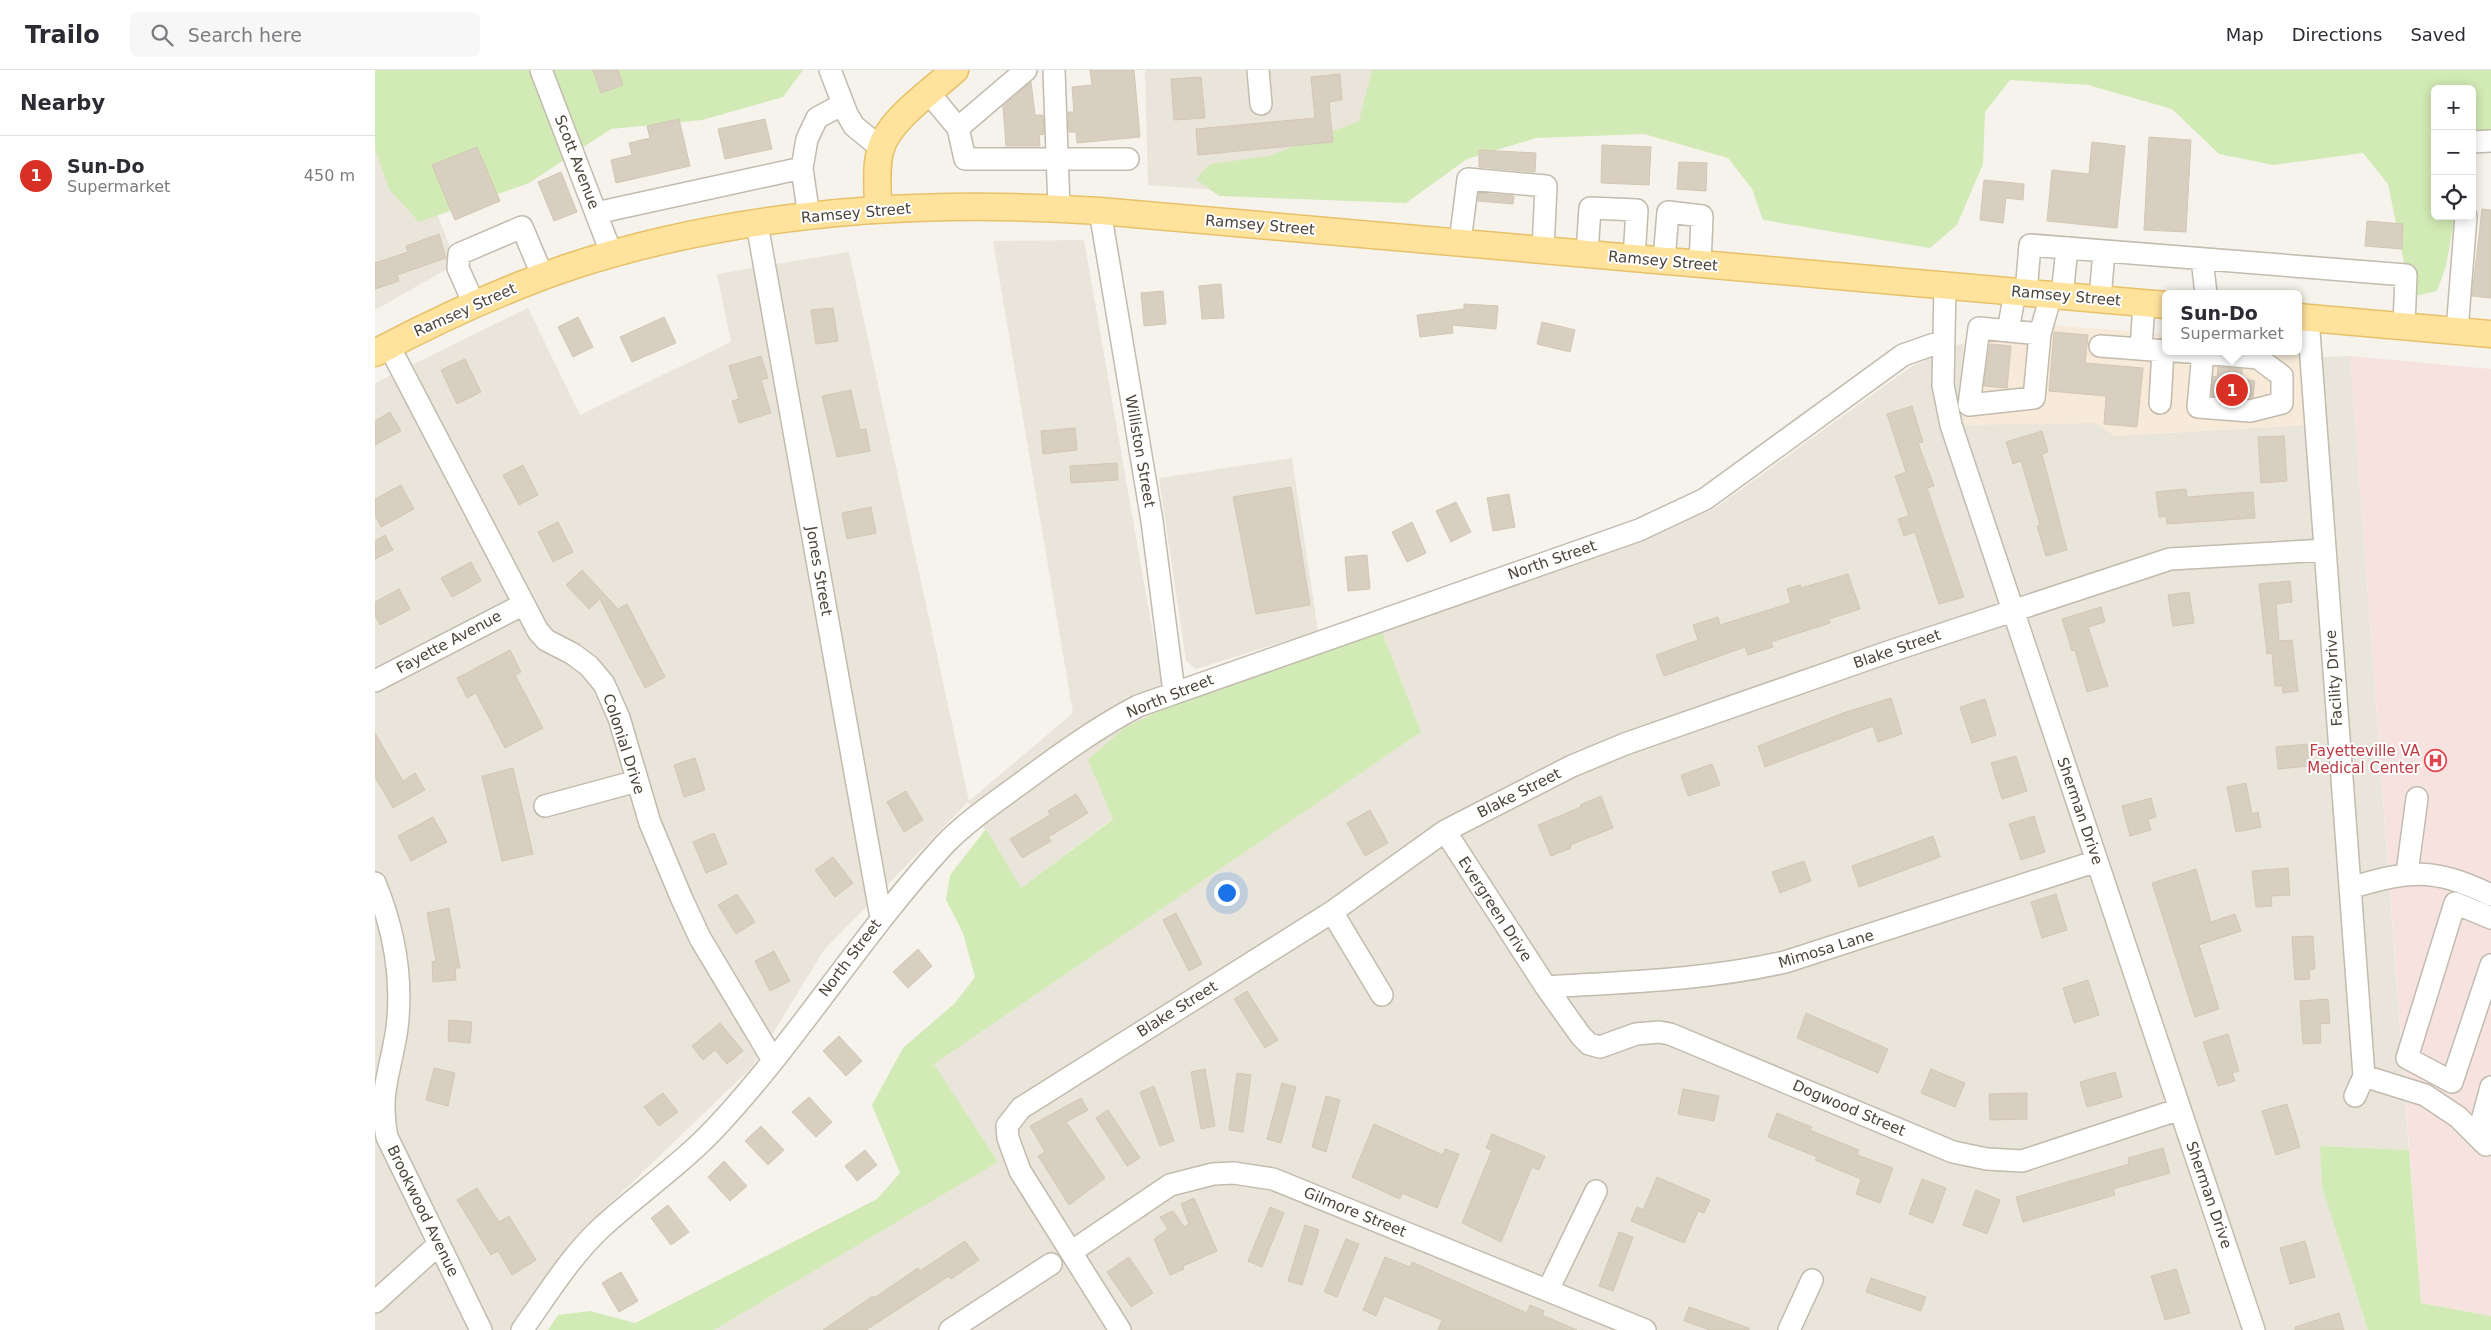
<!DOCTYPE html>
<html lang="en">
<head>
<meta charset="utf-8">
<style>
	:root { --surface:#fff; --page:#f7f7f7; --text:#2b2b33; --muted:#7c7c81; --line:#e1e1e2; --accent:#d93025 }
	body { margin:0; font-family:"DejaVu Sans",sans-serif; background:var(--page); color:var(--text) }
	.controls { position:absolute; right:15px; top:15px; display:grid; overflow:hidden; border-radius:8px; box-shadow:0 2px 12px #0003 }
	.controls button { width:45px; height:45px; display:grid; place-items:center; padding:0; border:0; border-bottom:1px solid var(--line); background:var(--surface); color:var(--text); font:25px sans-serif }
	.you { position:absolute; left:851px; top:822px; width:18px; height:18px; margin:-12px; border:4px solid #fff; border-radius:50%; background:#1a73e8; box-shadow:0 0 0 8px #1a73e833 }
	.badge { display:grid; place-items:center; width:32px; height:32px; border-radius:50%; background:var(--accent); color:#fff; font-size:16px; font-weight:700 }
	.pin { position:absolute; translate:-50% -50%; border:2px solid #fff; box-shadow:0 1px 5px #0006 }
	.popup { position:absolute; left:1787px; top:220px; width:140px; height:65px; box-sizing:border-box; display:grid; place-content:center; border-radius:8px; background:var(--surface); filter:drop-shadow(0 1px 4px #0005); font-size:16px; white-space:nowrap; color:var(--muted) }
	.popup b { font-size:19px; color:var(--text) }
	.popup::after { content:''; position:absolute; left:50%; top:100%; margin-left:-10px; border:10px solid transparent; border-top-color:var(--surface) }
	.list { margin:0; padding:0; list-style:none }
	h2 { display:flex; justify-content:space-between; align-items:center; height:65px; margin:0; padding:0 20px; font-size:21px }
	h2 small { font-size:16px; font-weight:400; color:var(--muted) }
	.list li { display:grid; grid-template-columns:32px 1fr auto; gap:15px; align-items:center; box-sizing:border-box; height:80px; padding:0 20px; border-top:1px solid var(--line) }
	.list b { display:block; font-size:19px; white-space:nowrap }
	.list p { margin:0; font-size:16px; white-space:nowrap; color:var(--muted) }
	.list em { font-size:16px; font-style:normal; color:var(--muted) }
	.icon { flex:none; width:28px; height:28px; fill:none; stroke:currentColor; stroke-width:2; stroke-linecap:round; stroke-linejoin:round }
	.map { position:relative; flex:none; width:2116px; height:1260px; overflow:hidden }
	header { display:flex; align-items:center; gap:30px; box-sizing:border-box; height:70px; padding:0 25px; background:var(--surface); border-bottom:1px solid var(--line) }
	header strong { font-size:24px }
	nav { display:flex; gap:28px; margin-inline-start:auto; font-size:18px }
	.search { width:350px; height:45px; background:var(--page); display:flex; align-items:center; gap:12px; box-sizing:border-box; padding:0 18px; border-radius:8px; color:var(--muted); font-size:19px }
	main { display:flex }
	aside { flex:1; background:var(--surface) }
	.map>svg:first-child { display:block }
</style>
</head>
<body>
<header>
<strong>Trailo</strong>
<div class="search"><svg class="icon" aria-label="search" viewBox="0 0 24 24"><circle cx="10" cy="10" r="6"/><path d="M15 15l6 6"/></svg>Search here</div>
<nav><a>Map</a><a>Directions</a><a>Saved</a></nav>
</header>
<main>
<aside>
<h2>Nearby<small></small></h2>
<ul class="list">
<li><span class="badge">1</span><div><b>Sun-Do</b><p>Supermarket</p></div><em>450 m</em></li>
</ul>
</aside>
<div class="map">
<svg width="2116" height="1260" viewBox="0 0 2116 1260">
	<rect width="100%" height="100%" fill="#f6f3ec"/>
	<path fill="#eae5da" d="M0 0H9L81 194 0 240Z
		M770 0H1050L1031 133 773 115Z
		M709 170 791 638 749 658 738 748 646 818 593 732 449 880 377 997 202 1165 134 1260H0V313L153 238 205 345 356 272 342 204 474 182 594 731 698 643 618 171Z
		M1588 273 1589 354 1721 353 1740 366 1929 355 1925 288 1975 286 2034 1080 1946 1076 1947 1117 1993 1260H339L622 1092 559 994 1045 662 1007 562 1339 439 1537 296Z
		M917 388 943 561 821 599 811 591 784 408Z"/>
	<path fill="#f7ead8" d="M1610 250 1791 264V281H1919L1925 288 1929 355 1740 366 1721 353 1589 355 1588 273Z"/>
	<path fill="#f6e3e0" d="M1975 286 2116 299V1246L2046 1233Z"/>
	<path fill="#d2eab5" d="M0 0H428L408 27 327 50 236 59 154 113 44 152 14 119 0 79Z
		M997 0H2116V60L2110 61 2097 74V19H2060V146H2080L2071 196 2062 221 2040 226 2030 197 2013 114 1988 83 1898 95 1844 84 1797 39 1713 15 1635 10 1610 42 1608 94 1582 155 1555 178 1388 150 1377 119 1353 88 1269 64 1161 68 1092 89 1031 133 844 126 821 109 835 94 894 86 984 51Z
		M1007 562 1046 662 559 994 623 1092 339 1260H173L183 1245 215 1241 260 1253 502 1129 525 1103 497 1035 528 978 580 933 600 907 588 863 571 830 575 805 611 759 646 818 738 749 713 690 749 658 791 638Z
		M1945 1076 2034 1080 2046 1233 2116 1246V1260H1993L1947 1117Z"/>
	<path fill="#d8cfc1" stroke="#d3c7b4" d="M218 0H243L248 15 226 23Z
		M715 0H759L765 67 702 73 701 62H694L693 42H699L697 17 717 15Z
		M965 4 967 30 954 32 958 72 823 85 821 59 940 48 936 7Z
		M826 7 830 48 799 50 796 9Z
		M656 12 660 45H668L669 64 664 65 665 76H631L628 36Z
		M304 49 315 96 241 113 236 90 257 85 254 73 275 68 272 56Z
		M390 49 397 79 350 89 343 59Z
		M1774 67 1816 70 1811 162 1769 160Z
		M1717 72 1750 76 1742 158 1672 151 1677 100 1714 104Z
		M1227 75 1276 77 1274 115 1226 113Z
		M102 77 125 131 80 150 57 95Z
		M1104 80 1161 83 1160 102 1104 97Z
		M1304 92 1332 93 1331 121 1302 119Z
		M186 102 202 142 179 151 163 112Z
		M1609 110 1649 114 1648 130 1631 128 1628 153 1605 150Z
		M1104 123 1139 126 1138 134 1103 131Z
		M2107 139 2116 140V228L2097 226Z
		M1992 151 2028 154 2027 179 1990 176Z
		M64 164 71 188 22 205 24 211 0 219V193L33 182 31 176Z
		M846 214 849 248 827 249 824 216Z
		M788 221 791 254 769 256 766 223Z
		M1089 234 1123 236 1121 259 1077 255 1078 263 1045 267 1042 245 1089 239Z
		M458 238 463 271 441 274 436 240Z
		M203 247 218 277 198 287 183 257Z
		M289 247 301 273 257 292 245 267Z
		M1167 252 1200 260 1195 282 1162 274Z
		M1679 262 1713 265 1710 293 1768 298 1762 357 1729 354 1731 326 1674 321Z
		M1615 274 1636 276 1632 318 1609 316Z
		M386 286 393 308 386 310 396 343 364 353 357 331 364 329 354 296Z
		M90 289 106 322 82 334 66 300Z
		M1843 297 1867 299V309L1880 311 1878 327 1837 326 1838 306 1842 307Z
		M476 320 485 360 491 359 495 381 462 387 447 326Z
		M1537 336 1548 372 1543 373 1559 416 1552 418 1589 527 1564 534 1540 462 1529 466 1523 449 1534 446 1520 406 1531 402 1512 344Z
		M15 342 26 361 0 375V351Z
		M700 358 702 380 668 384 666 361Z
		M1667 361 1673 382 1667 384 1692 480 1671 486 1662 456 1665 455 1646 391 1638 394 1631 372Z
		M1909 366 1912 411 1886 413 1883 367Z
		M742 393 743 410 696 413 695 396Z
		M148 395 163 425 144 435 128 405Z
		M26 415 39 439 6 457 0 445V429Z
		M916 417 935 535 881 544 858 427Z
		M1811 419 1812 427 1878 422 1880 448 1792 454 1791 446 1784 447 1781 422Z
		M1134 424 1140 457 1118 461 1112 428Z
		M1081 432 1096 462 1076 472 1061 441Z
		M496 437 501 463 472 469 467 443Z
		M183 452 198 482 178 492 163 462Z
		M1037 452 1051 483 1032 492 1017 462Z
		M10 465 18 480 0 489V471Z
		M992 485 995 519 973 521 970 487Z
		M96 492 106 511 77 527 66 508Z
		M207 500 243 539 252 534 290 607 270 618 225 529 214 539 191 515Z
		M1473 504 1485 539 1454 549 1455 553 1396 572 1398 577 1373 585 1370 577 1289 606 1281 585 1323 570 1318 555 1343 547 1345 555 1416 533 1412 519 1425 515 1426 518Z
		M1915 511 1917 532 1901 534 1904 571 1917 570 1923 621 1908 623 1907 616H1900L1897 583 1892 584 1884 514Z
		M24 519 35 539 5 555 0 545V532Z
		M1814 522 1819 553 1798 556 1793 525Z
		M1726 537 1730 552 1713 557 1733 616 1712 622 1700 580 1697 581 1687 549Z
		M135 580 146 602 140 605 168 658 130 678 101 623 92 628 82 608Z
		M1516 628 1527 664 1503 672 1498 656 1390 697 1383 676 1468 643Z
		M1610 629 1621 665 1597 673 1585 637Z
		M0 663 28 711 40 703 50 720 18 738 0 707Z
		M1932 674 1934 696 1903 699 1901 677Z
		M1641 686 1652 721 1627 729 1616 693Z
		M320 688 330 720 309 727 299 695Z
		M1337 694 1345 715 1313 726 1306 705Z
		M138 698 158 784 127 791 107 706Z
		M1871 713 1877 744 1883 742 1886 757 1861 762 1852 717Z
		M531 721 548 750 529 762 512 732Z
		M701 724 713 743 673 767 676 771 647 788 635 769 675 745 673 741Z
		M1226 726 1238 758 1195 775 1196 778 1176 786 1163 755 1206 737 1205 735Z
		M1776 728 1781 747 1773 749 1776 760 1755 766 1747 736Z
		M995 740 1013 773 990 786 972 753Z
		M1659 746 1670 782 1646 790 1634 754Z
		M58 747 72 772 36 791 23 766Z
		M339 763 352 794 331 803 318 772Z
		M1558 766 1565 787 1484 817 1477 796Z
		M458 787 478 813 460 827 440 800Z
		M1429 791 1436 811 1405 823 1397 802Z
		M1913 798 1915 825 1896 826 1897 836 1881 837 1877 801Z
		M1821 799 1836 852 1860 844 1866 861 1824 875 1844 939 1820 947 1777 813Z
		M362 824 380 852 361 864 343 835Z
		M1681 824 1692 860 1667 868 1656 832Z
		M74 838 85 898H80L81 910 58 912 57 892 61 891 52 843Z
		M801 843 827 894 814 901 788 850Z
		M1938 866 1940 899 1934 900 1935 909 1920 910 1917 867Z
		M543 879 557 896 533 918 518 902Z
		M399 881 415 911 395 921 380 891Z
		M1713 910 1724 945 1699 953 1688 918Z
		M872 921 903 970 890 978 859 929Z
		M1953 929 1955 953 1945 954 1946 973 1928 974 1925 931Z
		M1431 943 1513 979 1503 1003 1422 968Z
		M74 950 97 952 95 973 73 971Z
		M345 953 368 981 352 994 340 980 328 990 317 976Z
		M1853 964 1864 1001 1857 1003 1860 1011 1843 1016 1828 972Z
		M464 966 487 991 471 1006 448 981Z
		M59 998 80 1003 73 1036 51 1030Z
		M830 999 840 1056 826 1059 816 1002Z
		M1556 999 1590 1013 1580 1037 1546 1023Z
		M1740 1002 1747 1027 1712 1037 1705 1012Z
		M862 1003 876 1005 868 1062 854 1060Z
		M907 1013 921 1017 906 1073 892 1069Z
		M779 1016 799 1071 785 1076 765 1022Z
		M1308 1019 1344 1026 1339 1051 1303 1044Z
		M288 1023 303 1042 284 1056 269 1037Z
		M1652 1023V1049L1615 1050 1614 1024Z
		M951 1026 965 1030 951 1082 937 1077Z
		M434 1027 457 1052 441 1067 417 1042Z
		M706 1028 713 1040 691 1052 730 1108 694 1135 663 1086 670 1082 655 1056Z
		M1912 1034 1925 1077 1901 1085 1887 1041Z
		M733 1040 765 1088 752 1096 721 1048Z
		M1402 1043 1437 1057 1435 1060 1484 1080 1482 1085 1518 1098 1505 1133 1481 1124 1486 1109 1440 1090 1442 1087 1393 1067Z
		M999 1054 1068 1085 1070 1079 1084 1084 1062 1138 1027 1123 1025 1129 977 1107Z
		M386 1056 409 1080 393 1095 370 1071Z
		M1117 1064 1170 1086 1164 1100 1157 1097 1126 1172 1087 1153 1117 1080 1111 1078Z
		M1788 1078 1795 1103 1738 1119 1740 1125 1648 1152 1641 1127 1754 1094 1753 1088Z
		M490 1080 502 1095 482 1111 470 1096Z
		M349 1091 372 1116 355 1131 333 1107Z
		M1282 1107 1335 1130 1329 1143 1323 1141 1309 1173 1256 1151 1262 1137 1268 1140Z
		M1547 1109 1571 1118 1558 1153 1534 1144Z
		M102 1118 124 1152 134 1146 161 1190 137 1205 123 1181 116 1185 82 1130Z
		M1601 1120 1625 1130 1612 1164 1588 1155Z
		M819 1128 842 1181 808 1196 809 1199 795 1205 779 1169 793 1159 785 1147 798 1141 809 1157 814 1154 806 1134Z
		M293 1135 314 1162 296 1175 276 1148Z
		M895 1137 909 1143 887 1197 873 1191Z
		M930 1155 944 1160 927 1215 913 1211Z
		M1244 1162 1258 1167 1238 1221 1224 1216Z
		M971 1169 984 1174 962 1227 949 1222Z
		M590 1171 604 1190 576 1209 574 1206 491 1260H448L498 1226 499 1228 543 1198 545 1201Z
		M1930 1171 1940 1207 1915 1214 1905 1178Z
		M754 1187 778 1223 756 1237 732 1202Z
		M1010 1187 1035 1197 1037 1192 1152 1243 1155 1235 1169 1241 1167 1245 1202 1260H1063L1067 1250 1009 1226 1001 1246 988 1240Z
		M1801 1199 1815 1243 1790 1250 1776 1206Z
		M246 1202 263 1231 244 1242 227 1213Z
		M1496 1208 1551 1227 1546 1241 1491 1222Z
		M1314 1237 1374 1258V1260H1335L1309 1251Z
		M1964 1243 1969 1260H1920V1257Z"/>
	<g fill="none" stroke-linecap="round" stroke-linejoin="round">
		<defs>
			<path id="minor" d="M166 0 237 185
				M455 0 472 44 479 56 506 78
				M651 0 583 58 590 89H753
				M679 0 684 138
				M883 0 886 34
				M554 23 583 58
				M2097 72 2116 71
				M427 98 434 147
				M725 141 777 451 799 622
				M221 143 427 98 432 69 442 48 468 34
				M382 154 506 848
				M1085 172 1093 109 1171 116 1168 180
				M1212 184 1215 138 1262 140 1259 188
				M1827 189 1831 224
				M1289 190 1293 142 1327 146 1325 194
				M1570 216 1568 315 1576 355 1879 1260
				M1651 223 1655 175 2031 205 2029 256
				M1687 226 1692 178
				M1725 229 1729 181
				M99 234 83 198 84 184 147 157 168 207
				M1933 248 1989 1006 1980 1026
				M1633 261 1640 222
				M2082 261 2091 146
				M1665 264 1604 258 1594 335 1659 328 1665 264 1676 225
				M14 276 163 561 171 570 198 584 214 596 229 614 244 648 275 753 306 827 325 868 398 990
				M1725 276 1791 281
				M1766 279 1769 233
				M1800 281 1828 283V281
				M1828 283 1883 288 1907 306V333L1875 341 1823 337Z
				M1785 333 1788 280
				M0 611 149 534
				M170 736 262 711
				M1070 761 1171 917 1206 966 1214 974 1225 977 1261 964 1284 962 1295 964 1578 1082 1612 1089 1647 1091 1805 1039
				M2032 803 2042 728
				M0 813C19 859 28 908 22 958 16 1001 3 1022 12 1067L106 1260
				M1975 818C2036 800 2057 797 2116 825
				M957 842 1007 925
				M2116 848 2080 833 2032 988 2077 1012 2116 895
				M1171 917C1252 912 1331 910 1410 892L1722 791
				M1989 1006 2050 1025 2083 1047 2109 1073
				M2111 1075 2105 1058 2116 1017
				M696 1182 795 1115 838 1104 859 1103 898 1109 1270 1260
				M1173 1220 1221 1121
				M0 1232 64 1174
				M147 1260C172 1225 195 1187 226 1158 265 1122 310 1092 346 1052 426 965 488 863 569 775 591 752 619 733 645 714 683 686 721 658 763 636L1264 460 1330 429 1528 285 1568 271
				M575 1260 676 1194
				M745 1260 645 1101 633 1068 632 1056 646 1038 957 842 1070 761 1197 696 1250 674 1516 581 1795 489 1950 480
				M1414 1260 1437 1210"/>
			<path id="major" d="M503 139C503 120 500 97 506 78 515 49 558 20 580 0
				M1923 247 2116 264
				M0 283C64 249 129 219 197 196 366 141 548 129 725 141L1791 235"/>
		</defs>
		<use href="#minor" stroke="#c2bbae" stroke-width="24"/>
		<use href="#major" stroke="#e6c16a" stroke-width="29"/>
		<use href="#minor" stroke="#fff" stroke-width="21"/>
		<use href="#major" stroke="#ffe39c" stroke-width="26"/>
	</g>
	<defs>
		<symbol id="hospital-ring" viewBox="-11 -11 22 22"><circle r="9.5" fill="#fff" stroke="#e0444e" stroke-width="1.5"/><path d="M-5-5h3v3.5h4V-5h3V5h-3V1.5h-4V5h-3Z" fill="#e0444e"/></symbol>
	</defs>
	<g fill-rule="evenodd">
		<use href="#hospital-ring" x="2048" y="678" width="25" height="25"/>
	</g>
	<g text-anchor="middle" stroke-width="4" stroke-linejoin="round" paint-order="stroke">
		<g font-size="15" fill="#4b4439" stroke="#fff">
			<text transform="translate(202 92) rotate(69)" y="5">Scott Avenue</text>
			<text transform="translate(481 143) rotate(-5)" y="5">Ramsey Street</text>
			<text transform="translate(885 155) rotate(5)" y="5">Ramsey Street</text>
			<text transform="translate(1288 191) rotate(5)" y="5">Ramsey Street</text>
			<text transform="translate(1691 226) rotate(5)" y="5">Ramsey Street</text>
			<text transform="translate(90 240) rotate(-24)" y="5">Ramsey Street</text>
			<text transform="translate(765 381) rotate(80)" y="5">Williston Street</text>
			<text transform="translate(1177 490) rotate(-19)" y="5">North Street</text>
			<text transform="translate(444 501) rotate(80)" y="5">Jones Street</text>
			<text transform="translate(74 572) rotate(-28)" y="5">Fayette Avenue</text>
			<text transform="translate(1522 579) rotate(-19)" y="5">Blake Street</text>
			<text transform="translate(1959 608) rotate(-94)" y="5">Facility Drive</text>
			<text transform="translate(795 626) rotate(-22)" y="5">North Street</text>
			<text transform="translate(249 674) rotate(72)" y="5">Colonial Drive</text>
			<text transform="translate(1144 723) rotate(-27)" y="5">Blake Street</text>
			<text transform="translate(1705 741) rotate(71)" y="5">Sherman Drive</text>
			<text transform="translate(1120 839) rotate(57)" y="5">Evergreen Drive</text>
			<text transform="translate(1451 879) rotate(-17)" y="5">Mimosa Lane</text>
			<text transform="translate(475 888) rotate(-53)" y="5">North Street</text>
			<text transform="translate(802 939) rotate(-32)" y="5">Blake Street</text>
			<text transform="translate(1474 1038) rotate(23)" y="5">Dogwood Street</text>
			<text transform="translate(1834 1125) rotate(71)" y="5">Sherman Drive</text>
			<text transform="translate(48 1141) rotate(64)" y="5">Brookwood Avenue</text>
			<text transform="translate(980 1142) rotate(22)" y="5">Gilmore Street</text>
		</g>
		<g font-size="15" fill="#be3a42" stroke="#fff" text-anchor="end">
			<text x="2045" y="686">Fayetteville VA<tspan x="2045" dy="17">Medical Center</tspan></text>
		</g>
	</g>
</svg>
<div class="controls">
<button>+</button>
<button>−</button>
<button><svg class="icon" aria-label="locate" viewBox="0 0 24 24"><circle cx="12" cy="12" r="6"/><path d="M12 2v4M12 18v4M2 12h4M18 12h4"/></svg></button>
</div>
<div class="you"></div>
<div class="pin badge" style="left:1857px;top:320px">1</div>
<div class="popup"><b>Sun-Do</b>Supermarket</div>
</div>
</main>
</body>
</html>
